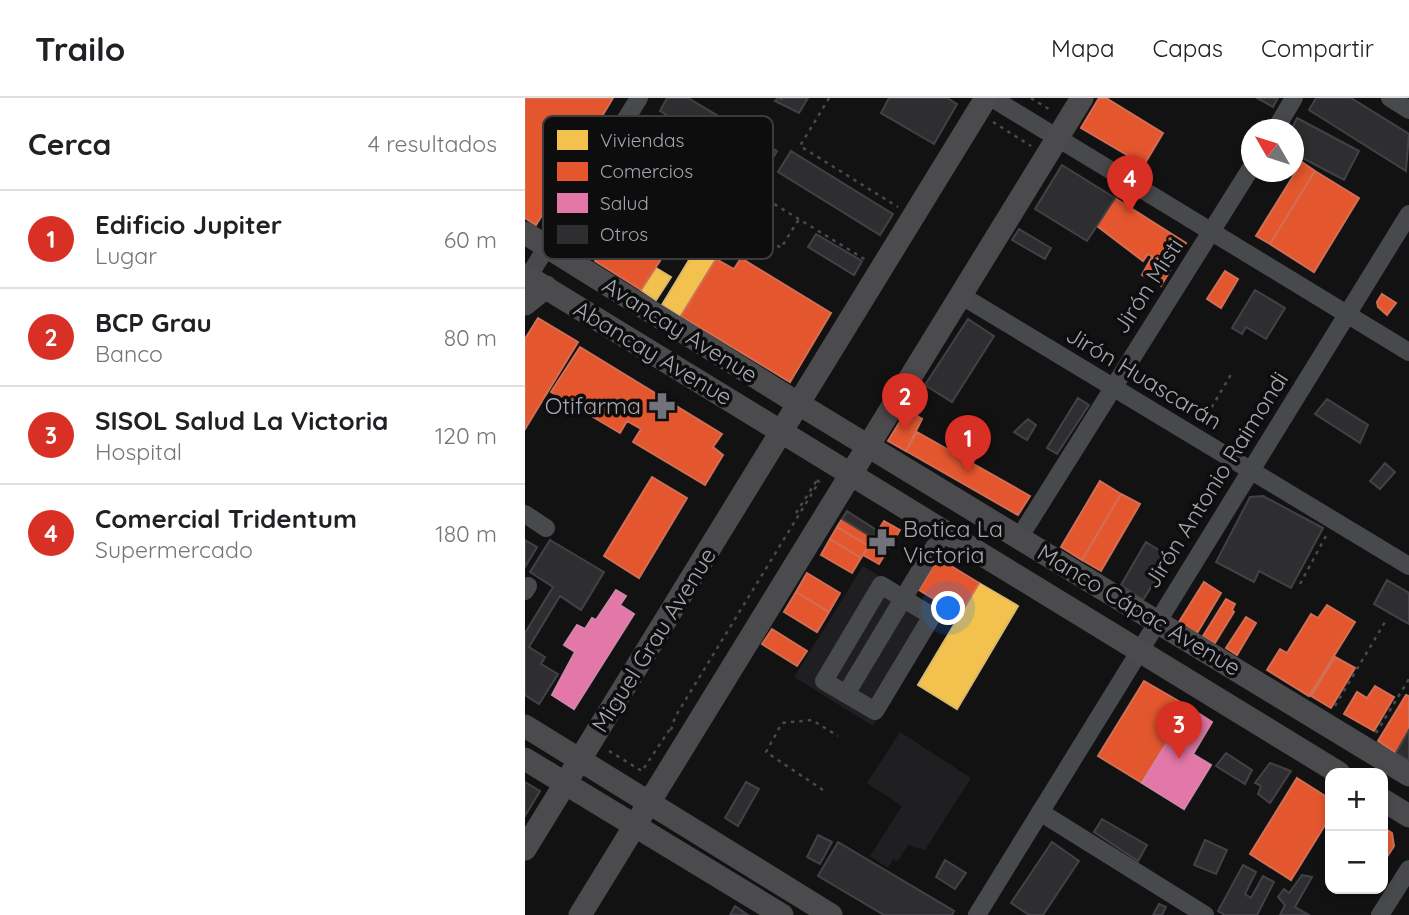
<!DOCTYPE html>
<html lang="es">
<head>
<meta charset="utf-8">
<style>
	:root { --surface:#fff; --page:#f6f6f6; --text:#202124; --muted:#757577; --line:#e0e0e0; --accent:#d93025 }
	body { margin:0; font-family:Quicksand,sans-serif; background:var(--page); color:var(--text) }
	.controls { position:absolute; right:21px; bottom:21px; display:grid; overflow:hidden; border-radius:14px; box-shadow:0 4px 10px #0003 }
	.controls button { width:63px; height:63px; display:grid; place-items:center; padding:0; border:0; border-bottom:2px solid var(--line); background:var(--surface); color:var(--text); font:35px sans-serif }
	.compass { position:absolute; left:716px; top:21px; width:63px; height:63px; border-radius:50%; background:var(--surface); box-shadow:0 4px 10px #0003; rotate:309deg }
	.you { position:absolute; left:424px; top:511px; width:24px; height:24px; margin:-18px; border:5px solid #fff; border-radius:50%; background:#1a73e8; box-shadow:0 0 0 10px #1a73e833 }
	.badge { display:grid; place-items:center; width:46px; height:46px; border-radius:50%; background:var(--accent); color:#fff; font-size:23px; font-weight:700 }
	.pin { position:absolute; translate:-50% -58px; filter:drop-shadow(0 2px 4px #0008) }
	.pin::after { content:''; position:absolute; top:37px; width:24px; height:21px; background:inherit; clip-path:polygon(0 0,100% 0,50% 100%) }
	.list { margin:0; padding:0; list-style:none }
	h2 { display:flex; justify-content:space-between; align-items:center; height:91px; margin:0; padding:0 28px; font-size:30px }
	h2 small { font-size:23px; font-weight:400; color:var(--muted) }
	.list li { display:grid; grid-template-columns:46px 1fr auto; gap:21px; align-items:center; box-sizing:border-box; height:98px; padding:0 28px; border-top:2px solid var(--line) }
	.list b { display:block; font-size:26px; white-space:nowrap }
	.list p { margin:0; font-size:23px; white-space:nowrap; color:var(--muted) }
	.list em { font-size:23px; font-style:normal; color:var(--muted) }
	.map { position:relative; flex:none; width:884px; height:817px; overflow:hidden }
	header { display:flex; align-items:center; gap:42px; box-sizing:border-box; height:98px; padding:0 35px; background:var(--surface); border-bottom:2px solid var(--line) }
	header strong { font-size:33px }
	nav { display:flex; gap:38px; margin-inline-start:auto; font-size:24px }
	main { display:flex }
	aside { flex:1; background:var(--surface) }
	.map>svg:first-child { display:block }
</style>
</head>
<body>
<header>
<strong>Trailo</strong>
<nav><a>Mapa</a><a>Capas</a><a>Compartir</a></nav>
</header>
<main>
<aside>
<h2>Cerca<small>4 resultados</small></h2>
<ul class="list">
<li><span class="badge">1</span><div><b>Edificio Jupiter</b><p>Lugar</p></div><em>60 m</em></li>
<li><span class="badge">2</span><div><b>BCP Grau</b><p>Banco</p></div><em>80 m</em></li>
<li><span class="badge">3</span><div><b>SISOL Salud La Victoria</b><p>Hospital</p></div><em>120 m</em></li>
<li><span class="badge">4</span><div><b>Comercial Tridentum</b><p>Supermercado</p></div><em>180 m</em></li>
</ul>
</aside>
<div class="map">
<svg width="884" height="817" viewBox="0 0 884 817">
	<rect width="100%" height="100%" fill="#121213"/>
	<path fill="#1f1f21" d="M338 468 417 517 348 628 269 579Z
		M375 634 446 680 400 752 383 747 373 763 368 761 363 770 345 758 377 708 342 685Z"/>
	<path fill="#f2c14e" stroke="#dbb96c" stroke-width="2" d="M172 149 191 161 156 218 137 207Z
		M131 170 146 179 131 202 116 192Z
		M454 485 493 508 432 611 393 587Z"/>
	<path fill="#e4572e" stroke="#d16f56" stroke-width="2" d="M0 0H88L11 127 0 120Z
		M574 0H581L638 35 619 67 556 30Z
		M777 64 790 73 745 146 731 138Z
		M790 73 834 100 789 174 745 146Z
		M590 100 661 145 645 170 623 156 618 163 572 128Z
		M107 105 153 135 116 192 70 163Z
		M627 159 646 171 636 188 617 177Z
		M216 160 306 215 265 284 156 218 191 161 209 171Z
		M700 173 713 181 696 210 682 201Z
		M857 196 871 205 862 217 853 209 852 204Z
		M13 220 53 244 0 331V241Z
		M55 249 197 336 188 349 198 357 180 387 108 344 116 331 102 323 95 335 26 294Z
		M382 312 397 321 381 353 363 343Z
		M392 334 505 398 493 417 381 353Z
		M127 379 162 400 114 480 79 458Z
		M575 383 596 396 557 462 536 449Z
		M596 396 615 406 576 473 557 462Z
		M317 421 348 440 344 448 312 429Z
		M359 423 375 432 354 466 338 457Z
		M312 429 344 448 336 460 305 441Z
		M305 441 336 460 327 475 296 457Z
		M413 460 454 485 435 517 394 492Z
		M282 475 315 495 304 514 271 494Z
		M679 484 696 495 672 535 654 524Z
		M271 494 304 514 292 534 259 514Z
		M701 501 710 506 707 512 709 514 690 545 678 538Z
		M802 507 830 524 784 598 742 572 755 551 762 555 786 516 793 520Z
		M721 519 731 525 712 557 701 550Z
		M247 531 282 553 272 568 237 546Z
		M810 559 830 570 806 610 786 598Z
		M619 583 664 609 617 685 573 658Z
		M850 588 869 599 849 633 819 616 832 594 842 600Z
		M881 597 884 598V632L871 655 853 643Z
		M772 680 805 701V719L766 782 725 756Z
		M858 729 867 735 869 748 858 765Z"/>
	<path fill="#e377a8" stroke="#d085ab" stroke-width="2" d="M91 492 101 498 95 507 109 516 49 611 27 597 50 554 39 547 52 527 60 531 67 520 71 522Z
		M664 609 687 624 668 656 686 667 659 711 617 685Z"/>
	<path fill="#2e2e30" stroke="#424246" stroke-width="2" d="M142 0H163L252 53 239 75 135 13Z
		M253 0H283L274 15 250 3Z
		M364 0H422L432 6 409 46 356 15Z
		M732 0H753L748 9Z
		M791 0H826L884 36 881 73 784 12Z
		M772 20 834 53 819 82 768 55 766 32Z
		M266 53 368 116 355 137 253 74Z
		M537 67 590 100 562 143 510 111Z
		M494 131 526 150 520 161 487 142Z
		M291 136 337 163 329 177 283 149Z
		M730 192 760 210 741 241 721 229 717 236 707 230Z
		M443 221 469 238 427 304 400 287Z
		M553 300 564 307 532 356 522 350Z
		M802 301 843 327 835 345 790 316Z
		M503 321 511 327 502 342 489 334Z
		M860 365 870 374 855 391 845 383Z
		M738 398 798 430 766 490 734 473 729 484 691 464 725 399Z
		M322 413 353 433 348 440 317 421Z
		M0 442 12 449 0 469Z
		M25 442 79 474 56 512 35 498 4 549 20 559 16 566 33 576 14 606 0 597V535L28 489 5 474Z
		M621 444 645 459 618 502 596 487Z
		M862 482 884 495V526L849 506Z
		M884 632V663L871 655Z
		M701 655 727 672 720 686 691 668Z
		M745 665 766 673 745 705 733 696 736 688 730 685Z
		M0 684 15 693 0 718Z
		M221 684 234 691 213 728 200 720Z
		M577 721 622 747 613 763 569 734Z
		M293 737 307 744 295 766 282 759Z
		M680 742 702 752 691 776 669 767Z
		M313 744 429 813 427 817H359L293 778Z
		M527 744 554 763 518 817H504L486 805Z
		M420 762 441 775 430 791 411 779Z
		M718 767 731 774 720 796 726 800 738 778 749 784 732 817H700L693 813Z
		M777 777 787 779 770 809 784 817H755L760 807 753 799 759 791 764 795Z
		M634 806 641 809 637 817H628Z
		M210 808 223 817H205Z"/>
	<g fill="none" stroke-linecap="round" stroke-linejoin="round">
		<path stroke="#4a4a4d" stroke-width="2.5" stroke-dasharray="3.5 5" stroke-linecap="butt" d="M304 0 275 48 373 109
			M506 0 527 13
			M256 2 257 0
			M468 24 506 48
			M213 84 341 162
			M203 114 256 150 274 121
			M678 324 708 273
			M271 415 292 382
			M775 486 802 436
			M810 608 860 524
			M146 632 150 619 294 384 292 382
			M851 635 884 581
			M84 653 120 675
			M119 670 145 631
			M298 692 241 654 257 625 287 622 313 638"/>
		<path stroke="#48494c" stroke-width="18" d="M467 0 884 254
			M865 0 884 12
			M750 32 769 0
			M0 184 114 0
			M437 198 884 468
			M0 416 21 430
			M494 440 726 70
			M0 493 3 488
			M321 596 350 613 407 518 356 487 299 583 321 596C354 541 386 487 419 433
			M515 714 680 817
			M452 817 884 116
			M855 817 884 771"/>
		<path stroke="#4b4b4e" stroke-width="23" d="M0 135 274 306 884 677
			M0 177 814 675
			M0 206 21 189
			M0 628 306 817
			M0 661 257 817
			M858 702 884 718
			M0 751 461 0
			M55 817 557 0"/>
	</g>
	<defs>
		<symbol id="pharmacy-bare" viewBox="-9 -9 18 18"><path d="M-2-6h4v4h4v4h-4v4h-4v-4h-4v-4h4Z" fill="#72737a" stroke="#0d0d0e" stroke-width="2.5" paint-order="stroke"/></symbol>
	</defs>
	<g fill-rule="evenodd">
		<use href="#pharmacy-bare" x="118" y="289" width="38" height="38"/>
		<use href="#pharmacy-bare" x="338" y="425" width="38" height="38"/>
	</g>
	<g text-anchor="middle" stroke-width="7" stroke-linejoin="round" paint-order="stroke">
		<g font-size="23" fill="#a5a7b2" stroke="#0d0d0e">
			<text transform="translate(623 188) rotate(-57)" y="8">Jirón Misti</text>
			<text transform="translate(155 232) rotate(32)" y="8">Avancay Avenue</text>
			<text transform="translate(128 255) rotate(31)" y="8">Abancay Avenue</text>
			<text transform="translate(619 280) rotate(31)" y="8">Jirón Huascarán</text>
			<text transform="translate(691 382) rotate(-58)" y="8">Jirón Antonio Raimondi</text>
			<text transform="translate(614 512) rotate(31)" y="8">Manco Cápac Avenue</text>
			<text transform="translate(129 542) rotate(-58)" y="8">Miguel Grau Avenue</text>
		</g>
		<g font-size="23" fill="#a5a7b2" stroke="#0d0d0e" text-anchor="end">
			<text x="116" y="316">Otifarma</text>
			<text x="378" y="439" text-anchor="start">Botica La<tspan x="378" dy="26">Victoria</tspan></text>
		</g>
	</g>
	<rect x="18" y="18" width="230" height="143" rx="10" fill="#0d0d0e" stroke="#3b3b3f" stroke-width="2"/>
	<rect x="32" y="32" width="31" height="20" fill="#f2c14e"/>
	<rect x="32" y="64" width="31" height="19" fill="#e4572e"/>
	<rect x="32" y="95" width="31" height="20" fill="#e377a8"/>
	<rect x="32" y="127" width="31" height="19" fill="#2e2e30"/>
	<g font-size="19" fill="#a5a7b2">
		<text x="75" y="49">Viviendas</text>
		<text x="75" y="80">Comercios</text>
		<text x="75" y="112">Salud</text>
		<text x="75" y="143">Otros</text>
	</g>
</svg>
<div class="controls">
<button>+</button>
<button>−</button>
</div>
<svg class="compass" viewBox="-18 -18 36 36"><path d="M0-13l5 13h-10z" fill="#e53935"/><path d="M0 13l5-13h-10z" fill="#757577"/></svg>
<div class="you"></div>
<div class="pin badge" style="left:443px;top:375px">1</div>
<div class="pin badge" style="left:380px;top:333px">2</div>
<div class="pin badge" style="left:654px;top:661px">3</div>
<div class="pin badge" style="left:605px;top:115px">4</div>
</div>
</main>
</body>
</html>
